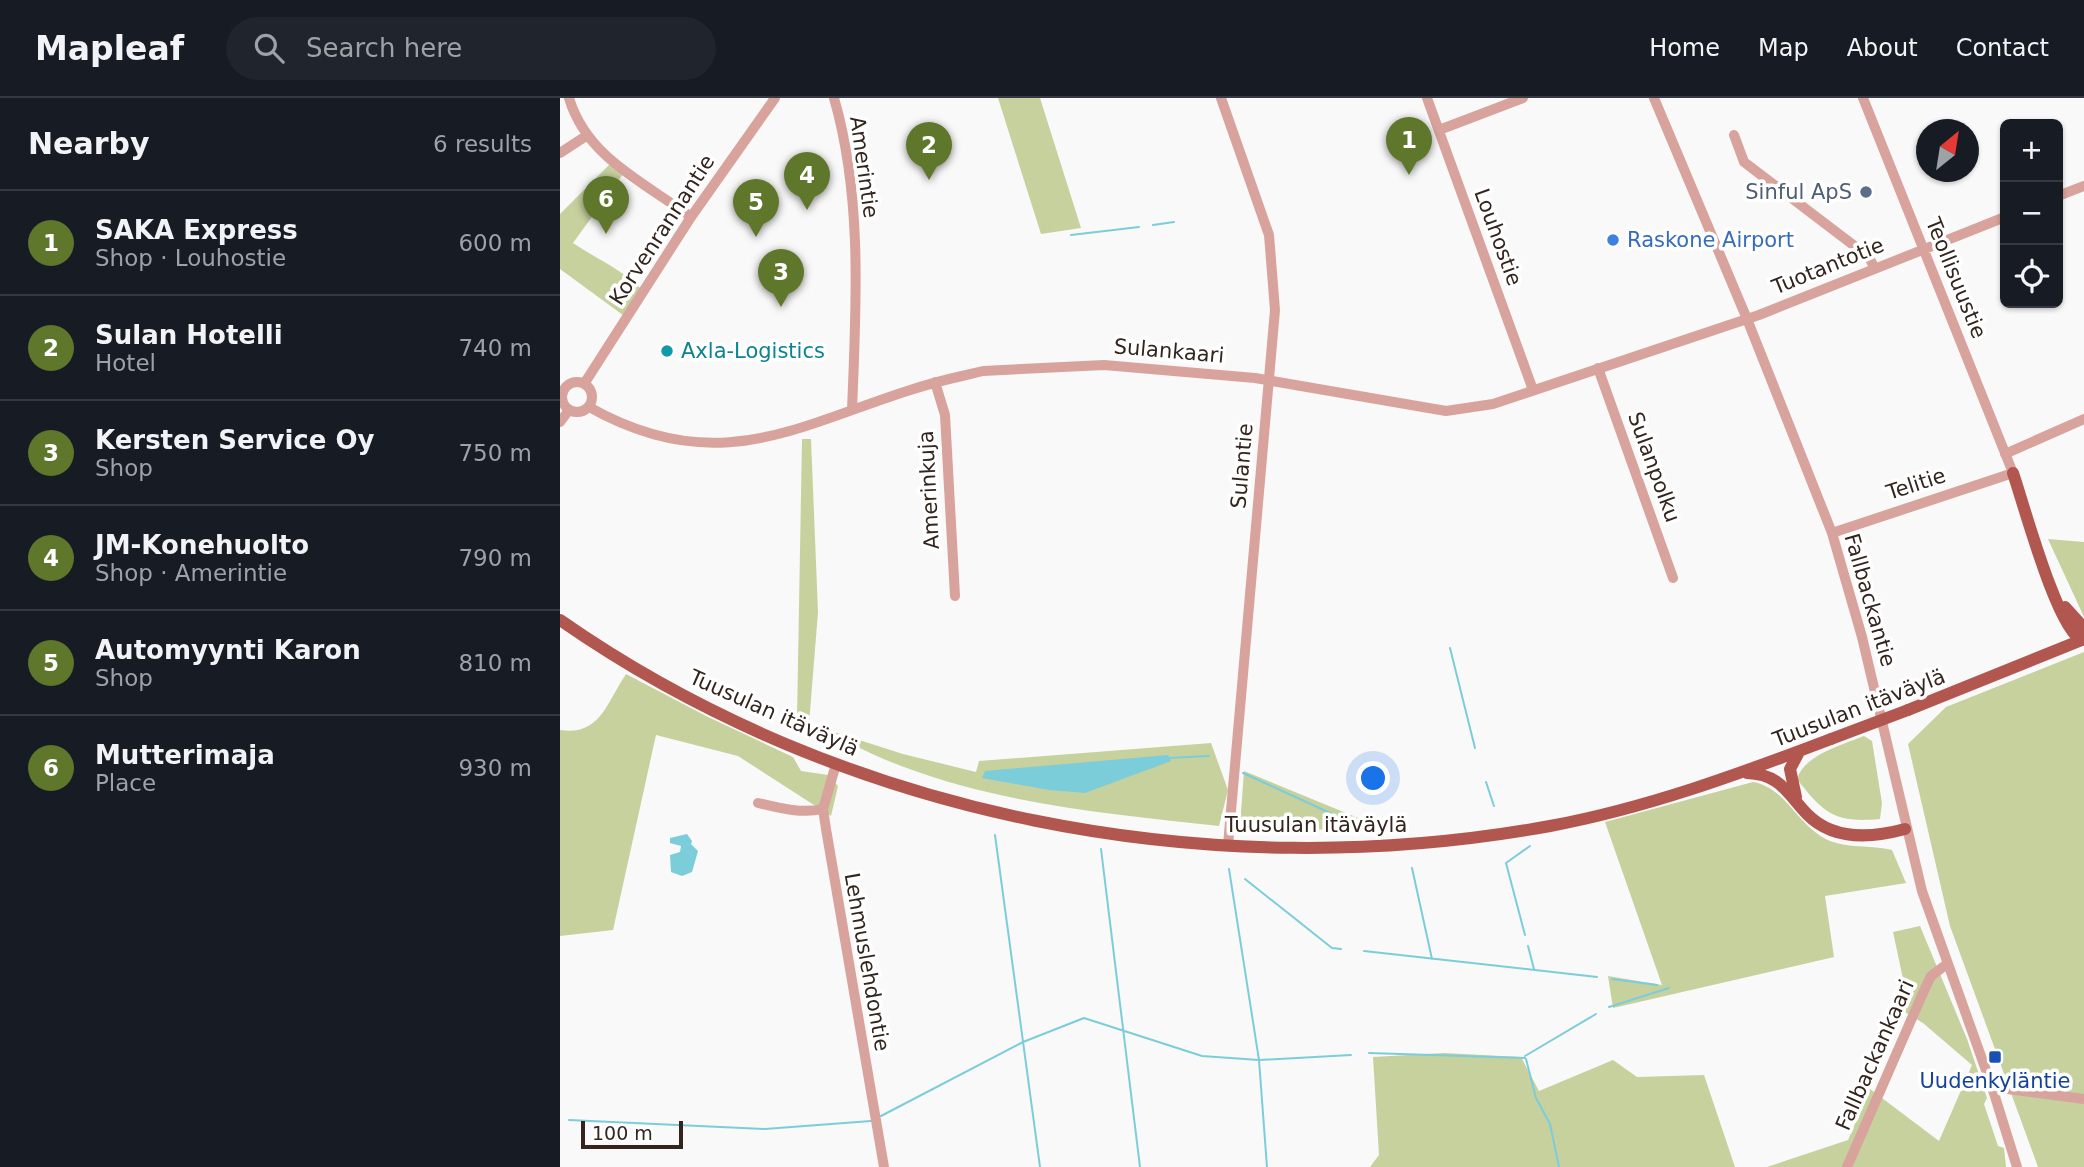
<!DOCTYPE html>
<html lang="en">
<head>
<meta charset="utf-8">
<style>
	:root { --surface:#171b24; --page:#20242c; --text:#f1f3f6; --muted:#9ea1a6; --line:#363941; --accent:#5e772a }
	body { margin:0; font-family:"DejaVu Sans",sans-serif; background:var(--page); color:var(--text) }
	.controls { position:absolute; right:21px; top:21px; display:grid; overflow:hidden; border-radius:10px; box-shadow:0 2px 5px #0004 }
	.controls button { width:63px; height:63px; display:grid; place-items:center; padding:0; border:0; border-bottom:2px solid var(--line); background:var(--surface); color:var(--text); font:35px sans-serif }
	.compass { position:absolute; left:1356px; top:21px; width:63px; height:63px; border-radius:50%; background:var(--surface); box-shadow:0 2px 5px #0004; rotate:30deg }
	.scale { position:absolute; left:21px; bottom:18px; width:102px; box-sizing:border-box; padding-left:7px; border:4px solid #33251e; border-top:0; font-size:19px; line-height:24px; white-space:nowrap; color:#33251e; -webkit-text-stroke:5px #fff; paint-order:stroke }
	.you { position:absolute; left:814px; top:681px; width:24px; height:24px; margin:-18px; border:5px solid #fff; border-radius:50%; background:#1a73e8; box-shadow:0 0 0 10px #1a73e833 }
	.badge { display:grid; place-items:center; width:46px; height:46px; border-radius:50%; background:var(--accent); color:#fff; font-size:23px; font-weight:700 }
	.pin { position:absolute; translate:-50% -58px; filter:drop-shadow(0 2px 4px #0008) }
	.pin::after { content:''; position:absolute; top:37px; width:24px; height:21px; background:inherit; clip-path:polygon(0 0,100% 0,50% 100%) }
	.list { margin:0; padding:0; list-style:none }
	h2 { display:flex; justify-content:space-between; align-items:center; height:91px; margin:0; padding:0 28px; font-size:30px }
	h2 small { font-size:23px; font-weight:400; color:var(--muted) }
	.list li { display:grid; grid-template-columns:46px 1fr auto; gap:21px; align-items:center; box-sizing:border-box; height:105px; padding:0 28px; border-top:2px solid var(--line) }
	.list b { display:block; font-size:26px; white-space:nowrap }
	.list p { margin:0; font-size:23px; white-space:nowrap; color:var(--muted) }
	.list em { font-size:23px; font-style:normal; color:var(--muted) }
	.icon { flex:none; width:38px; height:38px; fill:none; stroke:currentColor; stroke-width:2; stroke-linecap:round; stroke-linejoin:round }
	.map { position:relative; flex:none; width:1524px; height:1069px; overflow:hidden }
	header { display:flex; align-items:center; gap:42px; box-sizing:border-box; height:98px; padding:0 35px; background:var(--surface); border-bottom:2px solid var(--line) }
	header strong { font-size:33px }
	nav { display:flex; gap:38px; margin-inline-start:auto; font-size:24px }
	.search { width:490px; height:63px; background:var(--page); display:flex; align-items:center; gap:18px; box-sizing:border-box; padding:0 24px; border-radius:38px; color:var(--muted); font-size:26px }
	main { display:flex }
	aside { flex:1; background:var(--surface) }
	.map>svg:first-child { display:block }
</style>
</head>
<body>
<header>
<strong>Mapleaf</strong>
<div class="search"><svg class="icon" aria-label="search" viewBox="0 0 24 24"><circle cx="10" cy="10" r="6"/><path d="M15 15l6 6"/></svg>Search here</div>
<nav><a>Home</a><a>Map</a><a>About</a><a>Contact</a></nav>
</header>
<main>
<aside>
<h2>Nearby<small>6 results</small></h2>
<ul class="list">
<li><span class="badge">1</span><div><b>SAKA Express</b><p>Shop · Louhostie</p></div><em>600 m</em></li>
<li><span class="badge">2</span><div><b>Sulan Hotelli</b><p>Hotel</p></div><em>740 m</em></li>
<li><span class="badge">3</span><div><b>Kersten Service Oy</b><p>Shop</p></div><em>750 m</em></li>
<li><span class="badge">4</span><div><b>JM-Konehuolto</b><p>Shop · Amerintie</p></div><em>790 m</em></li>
<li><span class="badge">5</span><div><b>Automyynti Karon</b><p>Shop</p></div><em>810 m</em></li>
<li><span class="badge">6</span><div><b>Mutterimaja</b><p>Place</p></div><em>930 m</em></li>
</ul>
</aside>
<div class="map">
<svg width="1524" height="1069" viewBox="0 0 1524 1069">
	<rect width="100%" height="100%" fill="#f9f9f9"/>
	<path fill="#c6d19e" d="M438 0H480L521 130 481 136Z
		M50 66 63 76 13 145C38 162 64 172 84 194L67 220 0 171V116Z
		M242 341H251L258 514 249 626 343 656 416 674 419 663 651 645 668 692 659 728C553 716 445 707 344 669 308 656 274 636 237 621Z
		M1488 441 1524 444V519Z
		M1524 554V1069H1478L1390 828 1348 646 1386 609Z
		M66 576 148 619 233 659 241 673 268 677 278 688 271 718 178 658 96 637 53 832 0 838V632C40 638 46 606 66 576Z
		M1304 638 1312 643 1322 705 1320 721C1275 725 1264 716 1237 681 1244 657 1282 647 1304 638Z
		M684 673 820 729 772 732 680 728Z
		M1193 684C1223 689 1235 721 1259 737 1280 752 1308 746 1332 752L1346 785 1265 798 1274 859 1053 910 1048 878 1102 887 1045 724Z
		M1360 828 1407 941 1427 1000 1424 1006 1438 1048 1444 1050 1446 1069H1207L1288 1042 1310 991 1379 1043 1412 967 1363 925 1343 913 1345 890 1333 834Z
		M884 955 961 959 979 993 1053 962 1077 979 1144 977 1175 1069H810L819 1057 813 959Z"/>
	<path fill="#7ccdda" d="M608 657 611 663 525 695 489 692 422 680 425 673Z
		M127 736 132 743 131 746 138 753 132 774 122 778 111 774 110 757 120 754 121 748 110 745V740Z"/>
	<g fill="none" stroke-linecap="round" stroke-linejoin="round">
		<path stroke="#7ccdda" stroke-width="2" d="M593 127 614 124
			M511 137 579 129
			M890 550 915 650
			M609 660 649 658
			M683 675 792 725
			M926 684 934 708
			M435 737 480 1069
			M541 751 580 1069
			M852 770 872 861
			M669 771 699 962 707 1069
			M685 781 772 850 781 851
			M965 837 946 765 970 748
			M968 848 974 871
			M804 853 1037 879
			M1052 881 1097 887
			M1049 909 1109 890
			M809 955 965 960
			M965 958 1036 916
			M966 961 976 1000 990 1026 999 1069
			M321 1018 463 944 524 920 642 958 699 962 791 957
			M9 1022 205 1031 311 1023"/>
		<path stroke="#d8a39d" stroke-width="10" d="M9 0C27 60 84 84 131 119
			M274 0C303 100 296 210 292 312
			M661 0 709 137 715 212 668 747
			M867 0 973 292
			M1094 0 1187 221 1272 435 1302 539 1362 793 1432 989 1457 1069
			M879 32 963 0
			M1174 37 1184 64 1309 159 1314 169
			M0 55 26 38
			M1498 98 1524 88
			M1038 270 1113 480
			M2 299a15 15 0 1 1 30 0a15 15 0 1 1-30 0Z
			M375 284 385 317 395 498
			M24 286 131 119 215 0
			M29 309C176 392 260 309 402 278L423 273 544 267 695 280 886 313 933 306 1199 217 1445 119
			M0 324 9 312
			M1445 356 1524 321
			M1272 435 1453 375 1303 0
			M276 666 263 711 266 731 324 1069
			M198 705C219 710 242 716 263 711
			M1432 989 1524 1001
			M1287 1069 1362 897 1371 878 1387 866"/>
		<path stroke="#b25750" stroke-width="12" d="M1453 375C1463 404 1498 534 1522 542
			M1505 509 1524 530
			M0 522C284 720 651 790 990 728 1087 710 1179 676 1271 641
			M1348 612 1524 541
			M1187 675C1220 676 1227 695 1247 716 1273 743 1312 740 1345 731
			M1236 699 1230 671 1239 654"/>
		<path stroke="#b25750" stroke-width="12" d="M1271 641 1348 612"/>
	</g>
	<circle fill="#5c6f8a" stroke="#fff" stroke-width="2.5" cx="1306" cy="94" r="7"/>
	<circle fill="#3f7fe0" stroke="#fff" stroke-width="2.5" cx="1053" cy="142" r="7"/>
	<circle fill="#0f9aa8" stroke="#fff" stroke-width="2.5" cx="107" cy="253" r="7"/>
	<rect fill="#1a4fb4" stroke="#fff" stroke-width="2.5" x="1428" y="952" width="14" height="14" rx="3.5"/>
	<g text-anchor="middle" stroke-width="7" stroke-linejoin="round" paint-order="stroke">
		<g font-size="21" fill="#33251e" stroke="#fff">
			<text transform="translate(304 69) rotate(82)" y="7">Amerintie</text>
			<text transform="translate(102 132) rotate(-57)" y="7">Korvenrannantie</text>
			<text transform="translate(938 139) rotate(70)" y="7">Louhostie</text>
			<text transform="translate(1268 168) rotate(-22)" y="7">Tuotantotie</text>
			<text transform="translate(1396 180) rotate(68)" y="7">Teollisuustie</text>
			<text transform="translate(609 253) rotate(5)" y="7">Sulankaari</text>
			<text transform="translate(682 368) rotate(-85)" y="7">Sulantie</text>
			<text transform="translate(1094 369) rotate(70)" y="7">Sulanpolku</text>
			<text transform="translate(1356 386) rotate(-18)" y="7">Telitie</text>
			<text transform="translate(369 392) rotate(-93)" y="7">Amerinkuja</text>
			<text transform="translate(1310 502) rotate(74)" y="7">Fallbackantie</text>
			<text transform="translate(1299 610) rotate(-21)" y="7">Tuusulan itäväylä</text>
			<text transform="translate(214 615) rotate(24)" y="7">Tuusulan itäväylä</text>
			<text x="756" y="734">Tuusulan itäväylä</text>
			<text transform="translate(307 864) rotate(80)" y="7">Lehmuslehdontie</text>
			<text transform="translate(1315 957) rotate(-66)" y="7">Fallbackankaari</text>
		</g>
		<g font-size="21" fill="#4e5e75" stroke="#fff" text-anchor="end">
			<text x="1292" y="101">Sinful ApS</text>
		</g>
		<g font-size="21" fill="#366cbe" stroke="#fff" text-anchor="start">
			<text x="1067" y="149">Raskone Airport</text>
		</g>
		<g font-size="21" fill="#0d838f" stroke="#fff" text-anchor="start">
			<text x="121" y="260">Axla-Logistics</text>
		</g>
		<g font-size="21" fill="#164399" stroke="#fff">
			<text x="1435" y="990">Uudenkyläntie</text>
		</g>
	</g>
</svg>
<div class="controls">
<button>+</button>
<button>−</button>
<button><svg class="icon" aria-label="locate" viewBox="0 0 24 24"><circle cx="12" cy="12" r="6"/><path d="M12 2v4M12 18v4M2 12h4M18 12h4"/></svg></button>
</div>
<svg class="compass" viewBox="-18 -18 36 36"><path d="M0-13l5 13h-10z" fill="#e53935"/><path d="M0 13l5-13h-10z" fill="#9ea1a6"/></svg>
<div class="scale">100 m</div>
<div class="you"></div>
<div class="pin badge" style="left:849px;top:77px">1</div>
<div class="pin badge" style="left:369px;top:82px">2</div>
<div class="pin badge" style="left:221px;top:209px">3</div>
<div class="pin badge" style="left:247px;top:112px">4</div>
<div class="pin badge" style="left:196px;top:139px">5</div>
<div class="pin badge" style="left:46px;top:136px">6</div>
</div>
</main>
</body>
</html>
